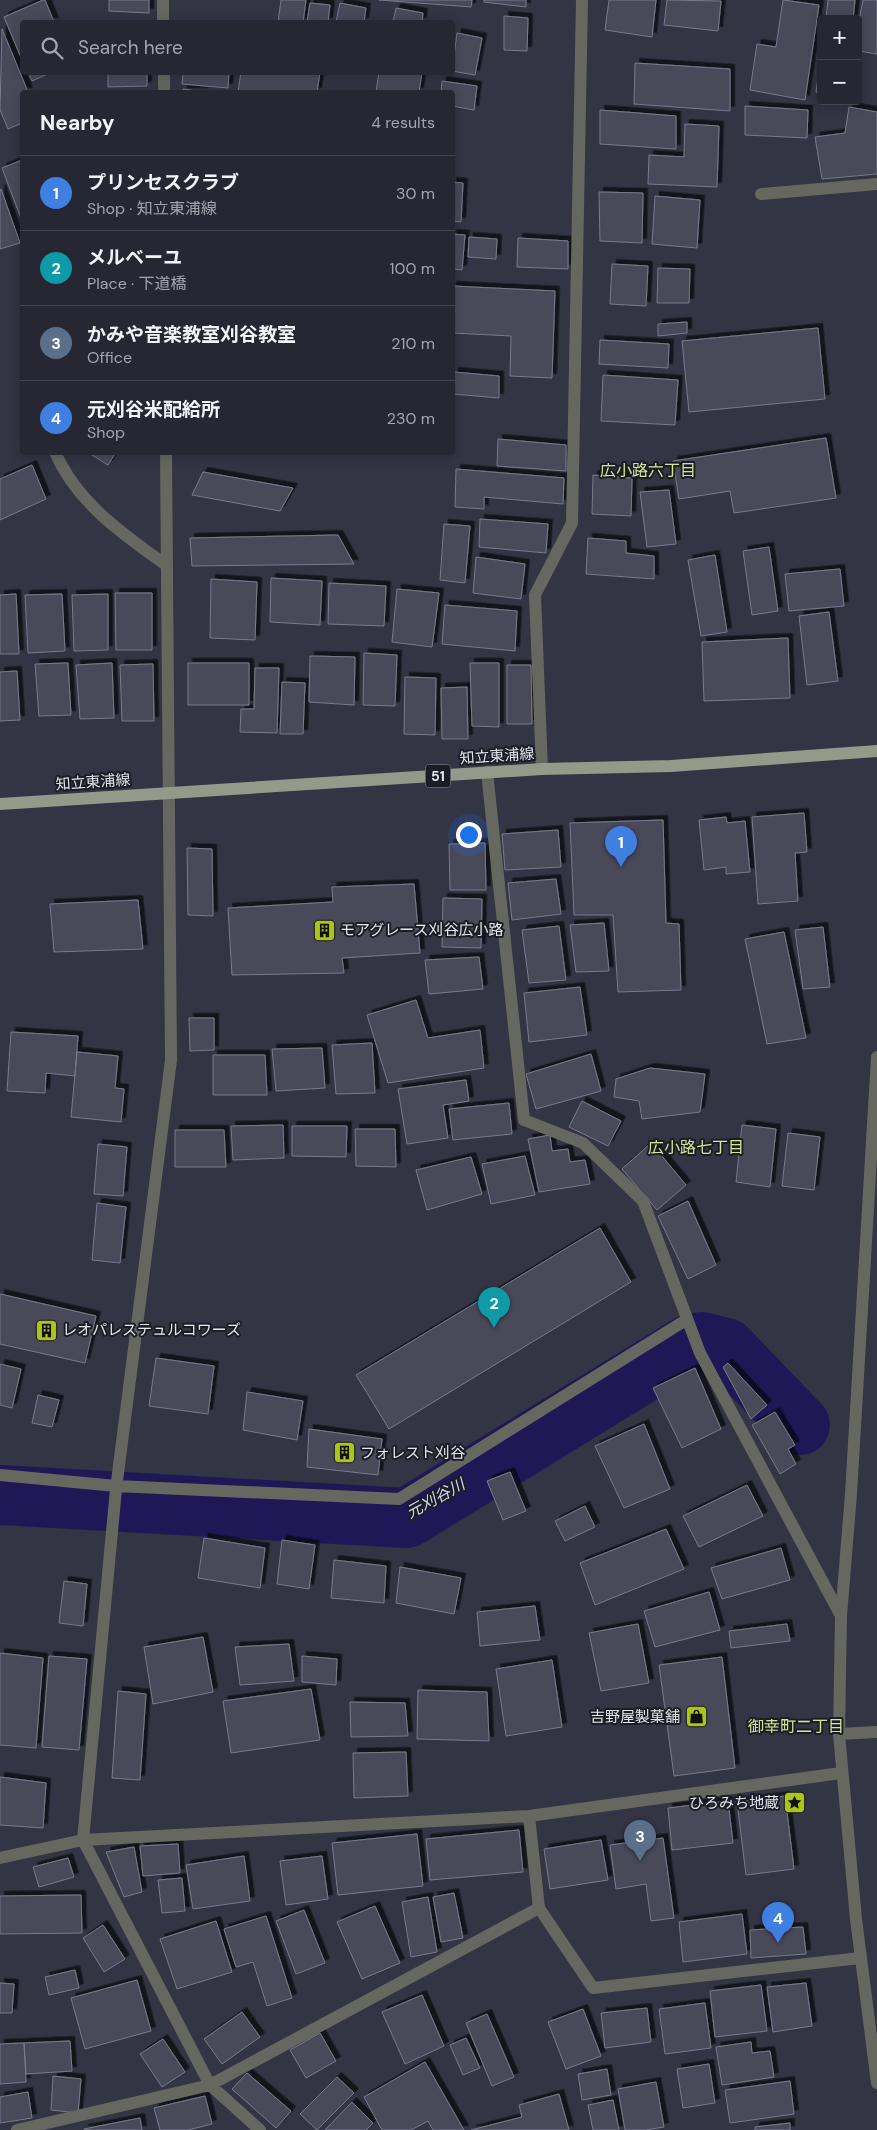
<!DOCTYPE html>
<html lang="en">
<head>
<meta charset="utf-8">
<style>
	:root { --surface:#262733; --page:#2e2f3b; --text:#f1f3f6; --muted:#a4a5ac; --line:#42444e; --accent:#acc613 }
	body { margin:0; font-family:"DM Sans","Noto Sans JP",sans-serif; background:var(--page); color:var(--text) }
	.controls { position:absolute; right:15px; top:15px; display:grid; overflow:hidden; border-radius:5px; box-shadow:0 2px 12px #0003 }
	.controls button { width:45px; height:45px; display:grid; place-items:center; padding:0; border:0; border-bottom:1px solid var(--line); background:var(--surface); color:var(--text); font:25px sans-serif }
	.you { position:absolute; left:468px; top:834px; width:18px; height:18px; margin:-12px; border:4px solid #fff; border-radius:50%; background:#1a73e8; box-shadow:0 0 0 8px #1a73e833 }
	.badge { display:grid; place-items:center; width:32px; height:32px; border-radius:50%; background:var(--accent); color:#fff; font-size:16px; font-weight:700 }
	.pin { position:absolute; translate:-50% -41px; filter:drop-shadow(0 1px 2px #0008) }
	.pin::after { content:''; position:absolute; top:26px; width:18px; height:15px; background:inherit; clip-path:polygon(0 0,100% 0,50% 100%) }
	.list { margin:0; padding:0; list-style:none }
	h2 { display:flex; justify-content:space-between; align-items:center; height:65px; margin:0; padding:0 20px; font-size:21px }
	h2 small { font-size:16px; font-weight:400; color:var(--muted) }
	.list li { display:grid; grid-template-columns:32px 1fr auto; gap:15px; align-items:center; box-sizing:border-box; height:75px; padding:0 20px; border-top:1px solid var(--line) }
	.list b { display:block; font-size:19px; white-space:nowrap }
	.list p { margin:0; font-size:16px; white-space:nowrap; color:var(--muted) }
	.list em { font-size:16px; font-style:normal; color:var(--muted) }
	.icon { flex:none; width:28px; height:28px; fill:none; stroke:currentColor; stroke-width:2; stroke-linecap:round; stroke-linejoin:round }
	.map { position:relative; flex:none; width:877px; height:2130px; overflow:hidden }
	.search { position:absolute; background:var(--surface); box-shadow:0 2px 12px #0003; left:20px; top:20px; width:435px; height:55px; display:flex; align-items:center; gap:12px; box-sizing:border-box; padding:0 18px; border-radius:5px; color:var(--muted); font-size:19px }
	.panel { position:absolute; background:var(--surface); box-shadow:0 2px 12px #0003; left:20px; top:90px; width:435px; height:365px; border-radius:5px }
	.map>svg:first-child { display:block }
</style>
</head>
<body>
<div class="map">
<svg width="877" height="2130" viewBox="0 0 877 2130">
	<defs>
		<filter id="shadow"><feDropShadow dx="4.5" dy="-4.5" stdDeviation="0" flood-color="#0009"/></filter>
	</defs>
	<rect width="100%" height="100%" fill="#333444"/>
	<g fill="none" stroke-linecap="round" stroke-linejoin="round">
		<path stroke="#201856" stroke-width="60" d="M0 1495 407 1518 690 1344 702 1342 726 1348 800 1425"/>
	</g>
	<path fill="#48495a" stroke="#797a8d" filter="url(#shadow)" d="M43 0H45L54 22H22V60L4 17Z
		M109 0H149V13L109 11Z
		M281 0H306L303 22H278Z
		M379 0H472L471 7Z
		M484 0H526V7L484 2Z
		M609 0H656L652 37 605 30Z
		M667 0 721 1 718 31 664 25Z
		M783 0 819 5 805 100 750 90 757 44 776 47Z
		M828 0H855L853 19H826Z
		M863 0H877V54L858 51V26Z
		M310 3 330 5 328 22H307Z
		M340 3 366 8 364 22H336Z
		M396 8 423 13 422 22H393Z
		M504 16 528 18 527 51 504 50Z
		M2 29 28 92H22V123L8 129 0 110Z
		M457 33 482 38 475 75 452 71Z
		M821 56V93L816 92Z
		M635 63 730 69V111L634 104Z
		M28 72H52L32 81Z
		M108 72H147V86L108 87Z
		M183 72H229L228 88 182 84Z
		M241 72H320L317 92H238Z
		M379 72H422L419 92H376Z
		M442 81 477 86 474 110 452 106V92H441Z
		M183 89 204 92H183Z
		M745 106 808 110 807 138 745 135Z
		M849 107 877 112V174L822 179 815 137 845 133Z
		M600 110 676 116V149L600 144Z
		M685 124 719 126 717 187 648 184 649 155 684 157Z
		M22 160V221L2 168Z
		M452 182 463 183 461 222 452 221Z
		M1 189 20 243 0 249V190Z
		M599 192 643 193 642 243 600 241Z
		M655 196 700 200 697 248 652 244Z
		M452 234 465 235 462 270 452 269Z
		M469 237 497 239 496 259 468 257Z
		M518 238 568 241V269L517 267Z
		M612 264 648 266 646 306 610 304Z
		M658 268 690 269 689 303H657Z
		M452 286 555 291 552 378 510 376 511 336 452 333Z
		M687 322V333L658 336V324Z
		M818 328 825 399 689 412 682 341Z
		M600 340 669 344 668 368 599 364Z
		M454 372 499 376V398L453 394Z
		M603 375 678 380 675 425 601 421Z
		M826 438 836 498 734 513 730 491 679 499 673 461Z
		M498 439 566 445V471L497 466Z
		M87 452H116L108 465Z
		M32 465 46 499 0 520V479Z
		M456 469 564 478 563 504 484 497V509L455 507Z
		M203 472 293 488 280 511 192 495Z
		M593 475 632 478 631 516 592 514Z
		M669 490 676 544 647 547 640 492Z
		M480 519 548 524 546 553 479 547Z
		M444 524 470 526 465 583 440 580Z
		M338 535 354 564 192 566 190 538Z
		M588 538 626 541V553L654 556V579L586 574Z
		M769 547 778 611 752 615 743 551Z
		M715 555 727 632 701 636 688 560Z
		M476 557 525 564 521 599 473 593Z
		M840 569 844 606 789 611 785 574Z
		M271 578 322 581 320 625 270 622Z
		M211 579 257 582 255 640 210 638Z
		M329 583 386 586 384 626 328 624Z
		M397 589 439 593 432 647 392 642Z
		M115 593H152V650H116Z
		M16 594 19 654H0V595Z
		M62 594 65 651 28 653 25 595Z
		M108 594V650L74 651 72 595Z
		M445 605 517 611 515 651 442 644Z
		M829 612 838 681 807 685 799 616Z
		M788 638 790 698 704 701 702 642Z
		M364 653 397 655 395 706 363 705Z
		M310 656 355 657 354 705 309 702Z
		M68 663 71 715 39 716 35 664Z
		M112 663 114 718 80 719 76 665Z
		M188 663H249V705H188Z
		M470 663H499V727L472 726Z
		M153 664 154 721H122L120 665Z
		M507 665H531L532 724H507Z
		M255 668H279L277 733 240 732 241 709H254Z
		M17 671 20 720 0 721V672Z
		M405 677 436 678 435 735 404 734Z
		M282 682 305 683 303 734H280Z
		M467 687 468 739H442L441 688Z
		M804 813 807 852 795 853 798 901 758 904 752 817Z
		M726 817 727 823 745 821 750 872 726 874V867L704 870 699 820Z
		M663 820 666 923 679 924 681 990 618 992 613 915H574L570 823Z
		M558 830 561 867 505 870 502 834Z
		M485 843 486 890H450L449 844Z
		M187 848 212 849 213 916 188 915Z
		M556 879 561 914 512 920 508 883Z
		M414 884 420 953 342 958 344 973 232 975 228 908 333 902 332 887Z
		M443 898 482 899 481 948 442 947Z
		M138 900 143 949 54 952 50 904Z
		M604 923 609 971 576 972 570 925Z
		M559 926 566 980 529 983 522 930Z
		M823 927 830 987 803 989 795 930Z
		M784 932 806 1038 767 1044 745 939Z
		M479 957 483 989 429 994 425 960Z
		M580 987 587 1035 529 1042 524 993Z
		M416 1000 428 1038 480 1030 484 1068 388 1083 367 1015Z
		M189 1018H214V1050L190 1051Z
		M11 1032 78 1036 75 1076 46 1073 45 1093 7 1091Z
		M372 1043 375 1093 336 1094 332 1045Z
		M322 1048 325 1088 276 1091 272 1049Z
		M77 1052 118 1056 115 1088 124 1089 121 1122 71 1117Z
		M591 1054 601 1091 536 1109 526 1074Z
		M213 1055H265L267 1095H213Z
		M650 1068 705 1074 700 1112 642 1119 639 1101 614 1097 616 1079Z
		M466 1080 469 1101 443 1105 448 1138 407 1144 398 1089Z
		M582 1101 621 1121 608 1146 569 1127Z
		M509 1103 512 1134 453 1140 449 1109Z
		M283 1125 284 1158 233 1160 231 1126Z
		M742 1125 776 1129 770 1187 736 1182Z
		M292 1126H347L346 1157 292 1156Z
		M355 1129H395L396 1167 356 1166Z
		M175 1130H224L226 1167H175Z
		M788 1133 820 1137 814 1190 782 1186Z
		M550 1135 552 1151 568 1149 570 1162 585 1160 590 1184 539 1192 528 1139Z
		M651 1143 686 1185 657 1210 622 1169Z
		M98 1144 127 1147 123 1196 94 1194Z
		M525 1156 535 1195 491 1204 482 1164Z
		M471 1157 482 1194 427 1210 416 1170Z
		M688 1201 716 1265 688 1279 658 1216Z
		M97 1203 126 1207 120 1263 92 1260Z
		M600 1228 631 1282 389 1429 356 1375Z
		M0 1294 96 1316 85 1363 0 1344Z
		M156 1358 214 1366 208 1414 149 1406Z
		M728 1363 767 1405 751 1419 723 1367Z
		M0 1364 21 1369 12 1408 0 1405Z
		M695 1368 721 1429 682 1448 653 1388Z
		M247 1392 303 1401 297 1440 243 1430Z
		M38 1395 59 1400 52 1427 32 1423Z
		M775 1412 795 1445 788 1449 796 1464 780 1474 752 1425Z
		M644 1424 670 1489 624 1508 595 1446Z
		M309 1429 382 1439 378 1475 307 1467Z
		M510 1472 526 1511 503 1520 487 1481Z
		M747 1485 763 1516 699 1547 683 1516Z
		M585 1506 595 1527 565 1541 555 1521Z
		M666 1529 684 1569 595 1605 580 1563Z
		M204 1538 265 1548 260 1588 198 1578Z
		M282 1540 315 1545 309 1589 277 1584Z
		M781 1548 790 1580 722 1599 711 1568Z
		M334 1560 386 1566 384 1603 331 1598Z
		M400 1567 461 1578 454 1614 396 1603Z
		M64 1581 87 1584 83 1626 59 1623Z
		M709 1592 720 1630 655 1647 644 1611Z
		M535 1606 540 1640 480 1646 477 1612Z
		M638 1624 649 1683 601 1691 589 1633Z
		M787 1624 790 1641 731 1648 729 1631Z
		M203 1637 213 1692 153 1704 144 1647Z
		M289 1644 294 1681 240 1685 235 1647Z
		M0 1653 43 1658 36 1748 0 1745Z
		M49 1656 87 1659 79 1750 42 1747Z
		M302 1656 337 1659 336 1685 302 1682Z
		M722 1657 735 1768 674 1776 659 1665Z
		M552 1660 562 1727 506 1736 496 1669Z
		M311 1689 320 1740 231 1753 223 1701Z
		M418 1690 487 1692 489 1741 417 1739Z
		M118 1691 146 1694 140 1780 112 1778Z
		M350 1702 405 1703 408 1736 351 1737Z
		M406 1752 408 1796 354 1798 353 1753Z
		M0 1777 46 1783 43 1828 0 1825Z
		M785 1796 794 1869 746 1875 737 1802Z
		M728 1801 733 1843 672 1850 668 1808Z
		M519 1830 523 1872 430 1880 426 1839Z
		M417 1834 423 1886 338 1895 332 1843Z
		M663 1838 674 1918 651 1921 646 1884 616 1889 610 1845Z
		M601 1840 608 1880 550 1889 544 1849Z
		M178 1844 180 1873 143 1876 140 1846Z
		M134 1847 142 1892 124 1897 106 1852Z
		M244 1856 250 1901 193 1909 186 1865Z
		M322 1856 328 1899 286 1905 280 1861Z
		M68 1858 74 1877 39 1887 33 1867Z
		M182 1878 185 1911 162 1913 158 1880Z
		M454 1893 463 1938 441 1942 433 1897Z
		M81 1895 82 1933 0 1934V1896Z
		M428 1897 437 1952 411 1957 402 1902Z
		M375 1906 400 1963 362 1979 337 1922Z
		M304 1910 325 1963 296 1974 276 1921Z
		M742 1914 747 1954 683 1962 679 1922Z
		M266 1916 292 1998 267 2006 253 1962 236 1967 224 1929Z
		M216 1921 232 1972 177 1989 160 1939Z
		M103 1925 125 1959 104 1972 83 1938Z
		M803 1927 806 1954 751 1958 750 1930Z
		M75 1970 79 1988 49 1995 45 1977Z
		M137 1980 151 2031 85 2049 71 1998Z
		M0 1983 14 1984 12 2013H0Z
		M806 1983 812 2026 773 2032 767 1987Z
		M761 1985 767 2031 715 2037 710 1991Z
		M422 1995 444 2046 405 2064 382 2012Z
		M705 2003 711 2048 665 2054 659 2009Z
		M647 2008 651 2042 605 2048 601 2013Z
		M583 2009 601 2056 566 2069 548 2022Z
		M242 2012 260 2037 222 2064 204 2039Z
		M487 2014 514 2077 492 2086 466 2023Z
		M320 2033 336 2061 306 2078 290 2050Z
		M466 2038 480 2068 463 2075 450 2045Z
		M163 2039 185 2072 162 2087 140 2054Z
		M70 2041 72 2071 26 2074 24 2043Z
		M751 2042 752 2053 770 2051 774 2077 722 2085 716 2047Z
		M24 2043 26 2082 0 2084V2044Z
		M425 2062 464 2130H433L428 2121 411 2130H382L364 2097Z
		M709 2064 715 2103 683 2108 677 2069Z
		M607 2069 611 2095 582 2100 578 2074Z
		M247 2073 291 2111 276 2128 232 2089Z
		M53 2076 81 2079 78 2113 51 2110Z
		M337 2077 354 2093 317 2130 300 2114Z
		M790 2081 794 2114 730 2123 725 2090Z
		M656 2082 664 2127 646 2130H625L618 2089Z
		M28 2092 32 2118 0 2123V2097Z
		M559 2094 569 2130H471L522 2117 519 2105Z
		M205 2096 212 2124 188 2130H160L154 2108Z
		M613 2100 619 2130H593L588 2105Z
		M352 2102 373 2123 366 2130H325Z
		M140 2118 142 2130H84V2129Z
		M790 2123V2130H755V2127Z"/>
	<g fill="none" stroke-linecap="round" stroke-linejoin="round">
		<path stroke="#666860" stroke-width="12" d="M163 0V22
			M164 72V92
			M761 194 877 184
			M55 452C77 503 123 534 166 565
			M166 452 171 1060 116 1489 83 1840 210 2085 260 2130
			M542 769 535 595 572 523 582 0
			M487 772 524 1120 583 1143 643 1201 700 1353 841 1616
			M0 1475 116 1486 399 1499 686 1320
			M0 1858 83 1840 529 1816 841 1773
			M539 1908 593 1988 860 1958
			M17 2130 210 2085 539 1908 529 1816"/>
		<path stroke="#666860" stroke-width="12" d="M877 1057 851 1494 841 1616 839 1734 856 1919 877 2083
			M839 1734 877 1732"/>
		<path stroke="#949989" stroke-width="12" d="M0 804 542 769 671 766 877 751"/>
	</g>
	<defs>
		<symbol id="building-square" viewBox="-11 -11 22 22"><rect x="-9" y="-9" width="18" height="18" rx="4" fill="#acc613" stroke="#1c1d24"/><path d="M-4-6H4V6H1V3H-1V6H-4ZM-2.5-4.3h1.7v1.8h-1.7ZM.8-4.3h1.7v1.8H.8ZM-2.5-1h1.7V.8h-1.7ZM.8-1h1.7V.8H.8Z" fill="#111"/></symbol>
		<symbol id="shop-square" viewBox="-11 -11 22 22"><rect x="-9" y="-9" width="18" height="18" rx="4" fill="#acc613" stroke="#1c1d24"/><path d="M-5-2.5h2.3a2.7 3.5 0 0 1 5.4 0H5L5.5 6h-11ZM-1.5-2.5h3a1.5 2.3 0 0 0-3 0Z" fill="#111"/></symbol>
		<symbol id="sight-square" viewBox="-11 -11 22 22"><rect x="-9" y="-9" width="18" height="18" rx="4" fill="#acc613" stroke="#1c1d24"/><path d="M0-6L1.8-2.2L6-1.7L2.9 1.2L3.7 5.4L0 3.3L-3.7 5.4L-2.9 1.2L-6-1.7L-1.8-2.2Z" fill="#111"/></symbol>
	</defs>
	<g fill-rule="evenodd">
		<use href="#building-square" x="312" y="918" width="25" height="25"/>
		<use href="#building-square" x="34" y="1318" width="25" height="25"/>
		<use href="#building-square" x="332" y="1440" width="25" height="25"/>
		<use href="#shop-square" x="684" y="1704" width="25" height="25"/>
		<use href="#sight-square" x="782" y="1790" width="25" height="25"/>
	</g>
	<g text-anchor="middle" stroke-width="4" stroke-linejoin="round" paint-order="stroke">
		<rect fill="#1c1d24" stroke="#a8a9b3" stroke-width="1" x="425.5" y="764.5" width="25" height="23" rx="4"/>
		<g font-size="14" font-weight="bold" fill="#e4e5f0">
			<text x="438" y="781">51</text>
		</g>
		<g font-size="15" fill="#e4e5f0" stroke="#1c1d24">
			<text transform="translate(497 756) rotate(-4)" y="5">知立東浦線</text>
			<text transform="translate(93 782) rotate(-4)" y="5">知立東浦線</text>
		</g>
		<g font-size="15" fill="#e4e5f0" stroke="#1c1d24" text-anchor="start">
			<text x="340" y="935">モアグレース刈谷広小路</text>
			<text x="62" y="1335">レオパレステュルコワーズ</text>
			<text x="360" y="1458">フォレスト刈谷</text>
			<text x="680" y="1722" text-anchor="end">吉野屋製菓舗</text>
			<text x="779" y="1808" text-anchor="end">ひろみち地蔵</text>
		</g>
		<g font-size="16" fill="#d2e498" stroke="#1c1d24">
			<text x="648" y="476">広小路六丁目</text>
			<text x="696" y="1153">広小路七丁目</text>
			<text x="796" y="1732">御幸町二丁目</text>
		</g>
		<g font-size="16" font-style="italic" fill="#d0d3fa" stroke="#1c1d24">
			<text transform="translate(435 1498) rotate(-29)" y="6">元刈谷川</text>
		</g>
	</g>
</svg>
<div class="controls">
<button>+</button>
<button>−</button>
</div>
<div class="you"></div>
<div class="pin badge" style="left:621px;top:867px;background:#3f7fe0">1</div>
<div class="pin badge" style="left:494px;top:1328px;background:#0f9aa8">2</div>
<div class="pin badge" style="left:640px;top:1861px;background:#5c6f8a">3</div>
<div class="pin badge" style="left:778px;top:1943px;background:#3f7fe0">4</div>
<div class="search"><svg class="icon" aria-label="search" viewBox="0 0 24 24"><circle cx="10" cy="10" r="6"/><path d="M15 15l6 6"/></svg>Search here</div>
<section class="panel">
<h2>Nearby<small>4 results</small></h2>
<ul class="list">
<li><span class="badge" style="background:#3f7fe0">1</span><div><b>プリンセスクラブ</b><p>Shop · 知立東浦線</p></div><em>30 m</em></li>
<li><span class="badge" style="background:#0f9aa8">2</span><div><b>メルベーユ</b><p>Place · 下道橋</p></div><em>100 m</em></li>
<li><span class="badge" style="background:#5c6f8a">3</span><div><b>かみや音楽教室刈谷教室</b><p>Office</p></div><em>210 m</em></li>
<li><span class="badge" style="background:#3f7fe0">4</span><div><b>元刈谷米配給所</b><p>Shop</p></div><em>230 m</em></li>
</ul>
</section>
</div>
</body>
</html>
